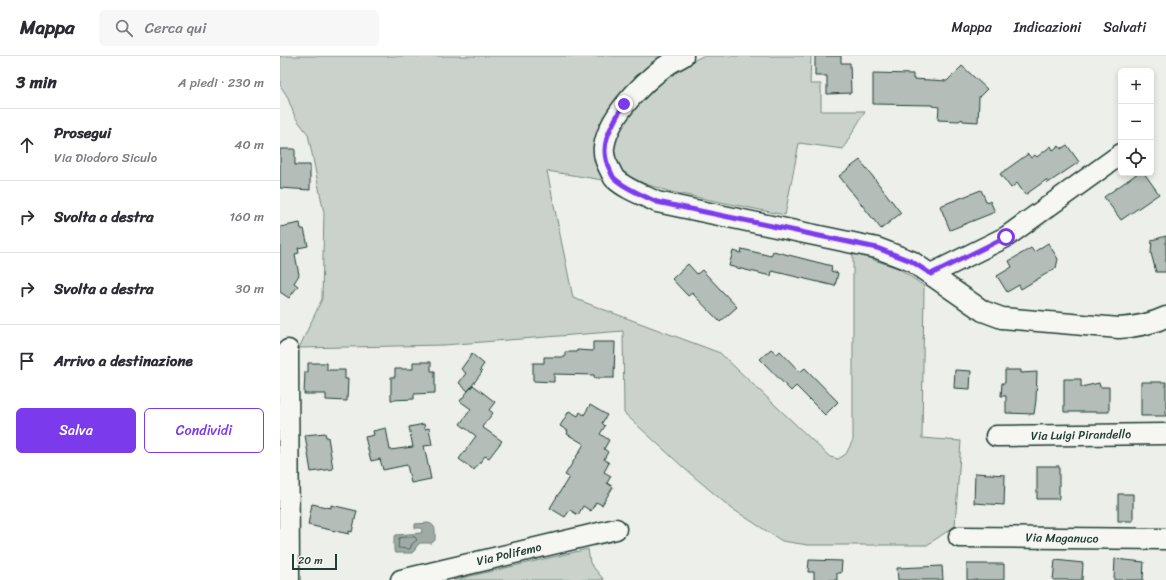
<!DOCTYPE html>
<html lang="it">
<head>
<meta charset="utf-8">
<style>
	:root { --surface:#fff; --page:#f7f7f7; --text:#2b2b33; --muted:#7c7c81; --line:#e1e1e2; --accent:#7c3aed }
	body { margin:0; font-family:Sriracha,sans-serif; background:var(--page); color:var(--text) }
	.controls { position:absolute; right:12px; top:12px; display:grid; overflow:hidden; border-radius:6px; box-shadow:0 2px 6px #0003 }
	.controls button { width:36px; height:36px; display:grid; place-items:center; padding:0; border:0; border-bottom:1px solid var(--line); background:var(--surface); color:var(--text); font:20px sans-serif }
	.scale { position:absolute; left:12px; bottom:10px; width:45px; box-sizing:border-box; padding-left:4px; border:2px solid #1f3d34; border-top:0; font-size:11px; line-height:14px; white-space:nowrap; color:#1f3d34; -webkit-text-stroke:3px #f6f6f2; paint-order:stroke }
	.stop { position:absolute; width:12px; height:12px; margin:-9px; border:3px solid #7c3aed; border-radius:50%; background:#fff }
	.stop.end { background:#7c3aed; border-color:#fff; box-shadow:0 1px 4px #0008 }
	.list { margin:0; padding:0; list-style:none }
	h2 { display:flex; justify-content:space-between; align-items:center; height:52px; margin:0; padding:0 16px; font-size:17px }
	h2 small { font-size:13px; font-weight:400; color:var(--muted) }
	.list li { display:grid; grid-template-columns:26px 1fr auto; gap:12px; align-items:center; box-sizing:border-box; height:72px; padding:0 16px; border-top:1px solid var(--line) }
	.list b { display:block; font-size:15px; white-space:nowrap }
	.list p { margin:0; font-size:13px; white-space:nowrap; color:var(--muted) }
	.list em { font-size:13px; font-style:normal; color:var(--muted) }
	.actions { display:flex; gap:8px; padding:12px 16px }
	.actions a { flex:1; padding:9px 0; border:1px solid var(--accent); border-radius:6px; text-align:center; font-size:14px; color:var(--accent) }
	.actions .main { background:var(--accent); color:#fff }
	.icon { flex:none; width:22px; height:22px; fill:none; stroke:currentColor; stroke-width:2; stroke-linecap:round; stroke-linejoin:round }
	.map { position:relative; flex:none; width:886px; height:524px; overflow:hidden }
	header { display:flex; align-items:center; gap:24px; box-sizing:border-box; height:56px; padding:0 20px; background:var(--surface); border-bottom:1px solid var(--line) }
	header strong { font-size:19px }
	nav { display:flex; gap:22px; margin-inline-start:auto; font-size:14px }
	.search { width:280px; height:36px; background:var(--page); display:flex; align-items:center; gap:10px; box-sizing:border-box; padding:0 14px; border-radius:6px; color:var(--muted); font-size:15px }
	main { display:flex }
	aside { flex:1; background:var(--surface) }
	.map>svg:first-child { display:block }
</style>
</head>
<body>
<header>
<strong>Mappa</strong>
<div class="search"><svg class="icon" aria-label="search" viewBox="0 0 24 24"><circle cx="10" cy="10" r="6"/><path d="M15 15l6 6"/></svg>Cerca qui</div>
<nav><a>Mappa</a><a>Indicazioni</a><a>Salvati</a></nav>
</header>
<main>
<aside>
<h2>3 min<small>A piedi · 230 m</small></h2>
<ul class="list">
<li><svg class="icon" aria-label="ahead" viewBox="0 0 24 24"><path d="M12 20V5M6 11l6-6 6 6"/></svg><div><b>Prosegui</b><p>Via Diodoro Siculo</p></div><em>40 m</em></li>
<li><svg class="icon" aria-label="right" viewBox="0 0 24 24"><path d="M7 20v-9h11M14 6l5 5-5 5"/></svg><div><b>Svolta a destra</b></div><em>160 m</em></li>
<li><svg class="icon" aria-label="right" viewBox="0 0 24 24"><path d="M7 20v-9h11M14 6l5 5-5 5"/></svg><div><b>Svolta a destra</b></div><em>30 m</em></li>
<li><svg class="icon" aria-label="arrive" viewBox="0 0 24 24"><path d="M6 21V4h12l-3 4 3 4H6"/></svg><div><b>Arrivo a destinazione</b></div></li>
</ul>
<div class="actions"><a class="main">Salva</a><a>Condividi</a></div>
</aside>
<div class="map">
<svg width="886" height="524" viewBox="0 0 886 524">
	<rect width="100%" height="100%" fill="#edefea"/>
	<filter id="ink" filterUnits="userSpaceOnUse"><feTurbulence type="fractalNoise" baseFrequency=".025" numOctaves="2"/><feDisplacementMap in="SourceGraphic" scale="8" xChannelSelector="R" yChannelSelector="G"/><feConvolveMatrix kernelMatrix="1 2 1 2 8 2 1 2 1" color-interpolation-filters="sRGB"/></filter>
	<g filter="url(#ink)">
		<path fill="#cbd2cc" stroke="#758880" d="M0 0H385L358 19 336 44 322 69 317 109 323 124 267 115 293 242 440 297 550 401 558 403 566 398 573 384V197L618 212 644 230 642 382 681 385 675 470 647 489H528L502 485 451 452 405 413 344 357 343 275 164 289 19 292 42 243 44 157 28 78 15 61 7 40 0 29Z
			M423 0H531L530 28H541V55H585L563 93 519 87 505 159 391 136 362 127 345 119 334 103 333 87 341 70 353 53 375 31 404 9Z
			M308 493 310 507 324 524H173Z"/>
		<path fill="#9faaa4" stroke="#6c7e77" d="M148 467C157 469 155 476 155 484L152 487H140L136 491 135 494 132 497H116L114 495V482L116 479 141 477 142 474 141 472H135V468Z"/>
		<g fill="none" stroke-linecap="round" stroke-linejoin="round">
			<path stroke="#526961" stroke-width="1" d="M135 481 137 484 132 488 130 493 118 492 119 482Z"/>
		</g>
		<path fill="#b4bdb8" stroke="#1f3d34" d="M535 0H561V7H570L571 37 547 38V20H535Z
			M682 10 707 33 699 41 698 66 683 65 682 63 679 65 658 64 659 51 652 50V49L593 48V17L633 18V23L667 25Z
			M787 89 799 106 768 127 766 124 745 139 737 127 731 132 720 118 748 98 751 102 755 99 757 101 771 90 773 94 779 90 781 93Z
			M0 93H15V109H30V134L0 132Z
			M580 104 621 157 601 173 559 120Z
			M858 117H864L879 138 841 164 824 141Z
			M701 134 707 147 710 145 715 156 670 174 660 150Z
			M20 167 21 173H24L28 190 18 192 19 197 15 198 19 219 14 227 18 230 9 242 0 236V171Z
			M886 180V216H876L871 197 872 184Z
			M768 187 778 203 776 212 741 233 739 229 727 236 717 220 732 211 729 205 751 192 754 196Z
			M462 193 491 200 493 195 552 210 551 215 558 217 555 230 492 215 491 220 449 210 453 195 461 197Z
			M408 208 417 218 422 214 457 251 440 266 412 237 408 240 392 223Z
			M313 286H335L334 322H314V319L274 318V326L253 325V307H264V301H285V296H297V294L313 295Z
			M491 293 497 298 500 295 520 316 525 312 558 346 545 359 516 330 511 335 480 303Z
			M192 298 204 308 200 314 202 316 188 335 179 327 186 317 181 313Z
			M133 306H151V315H155V337L134 338V343L111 344V321H115V313H133Z
			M28 307H47V314H65V323H68L67 345 46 344V338H24L25 316H28Z
			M675 314 691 315 690 333 674 332Z
			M725 314H741V317L757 316 756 344 754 358 726 357V340H721L722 327H725Z
			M784 323H801V331L819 327 820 331H829V356H784Z
			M861 326H886V360H861Z
			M193 329 215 346 209 354 213 357 202 371 222 385 209 402 205 400 194 414 179 403 196 380 180 368 191 353 180 345Z
			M310 349 327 359 322 367 325 370 320 378 329 384 324 393 328 396 324 403 329 407 324 416 331 420 327 427 333 431 322 449 316 446 311 455 303 450 298 459 290 454 285 461 270 452 289 421 285 419 304 388 287 378 288 375 280 370 289 355 298 360 300 356 304 359Z
			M144 368 145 373 149 372 152 389 144 390 151 423 131 427 127 409 103 414 100 403 91 405 85 381 94 379 93 375 106 372 110 394 133 391 129 371Z
			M45 377 46 381H48L53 413 31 416 25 379Z
			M757 410H779V443H757Z
			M695 417 725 419 724 449 694 447Z
			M838 438H853V465H838Z
			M32 448 51 452V449L77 455 72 476 69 475V478L28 469Z
			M835 503 864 506 863 524H834Z
			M529 504 562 505 561 517H557V524H534V516H528Z
			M775 504 803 507 802 524H773Z
			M687 508H724V524H687Z
			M662 510 663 524H618L617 512Z"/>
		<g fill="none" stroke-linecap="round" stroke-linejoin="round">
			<defs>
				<path id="minor" d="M403 0C373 14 329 57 324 91 323 99 326 107 330 114 331 116 333 120 334 122 345 133 363 139 377 146L597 192 631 205 703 255 722 262 839 272C856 271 871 268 886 261
					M651 218 726 181 841 98
					M8 294 9 524
					M716 380 886 378
					M679 481 886 483
					M121 524 336 473"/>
			</defs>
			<use href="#minor" stroke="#1f3d34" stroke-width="23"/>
			<use href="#minor" stroke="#f6f6f2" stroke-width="20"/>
		</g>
	</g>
	<g fill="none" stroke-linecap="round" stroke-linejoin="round" filter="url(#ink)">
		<path stroke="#7c3aed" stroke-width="5" d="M344 48C332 69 317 90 330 114 331 116 332 120 334 122 344 132 364 140 377 146L597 192 631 205 651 218 726 181"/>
	</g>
	<g text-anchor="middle" stroke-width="3" stroke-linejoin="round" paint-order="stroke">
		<g font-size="12" fill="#1f3d34" stroke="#f6f6f2">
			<text transform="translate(801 379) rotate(-1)" y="4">Via Luigi Pirandello</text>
			<text transform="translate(782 482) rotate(1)" y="4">Via Maganuco</text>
			<text transform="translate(229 498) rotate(-13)" y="4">Via Polifemo</text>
		</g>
	</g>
</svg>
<div class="controls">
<button>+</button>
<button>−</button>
<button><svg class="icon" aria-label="locate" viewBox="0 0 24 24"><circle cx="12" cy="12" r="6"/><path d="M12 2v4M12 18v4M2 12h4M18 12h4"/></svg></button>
</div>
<div class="scale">20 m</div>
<div class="stop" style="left:726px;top:181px"></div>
<div class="stop end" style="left:344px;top:48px"></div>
</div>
</main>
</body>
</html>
